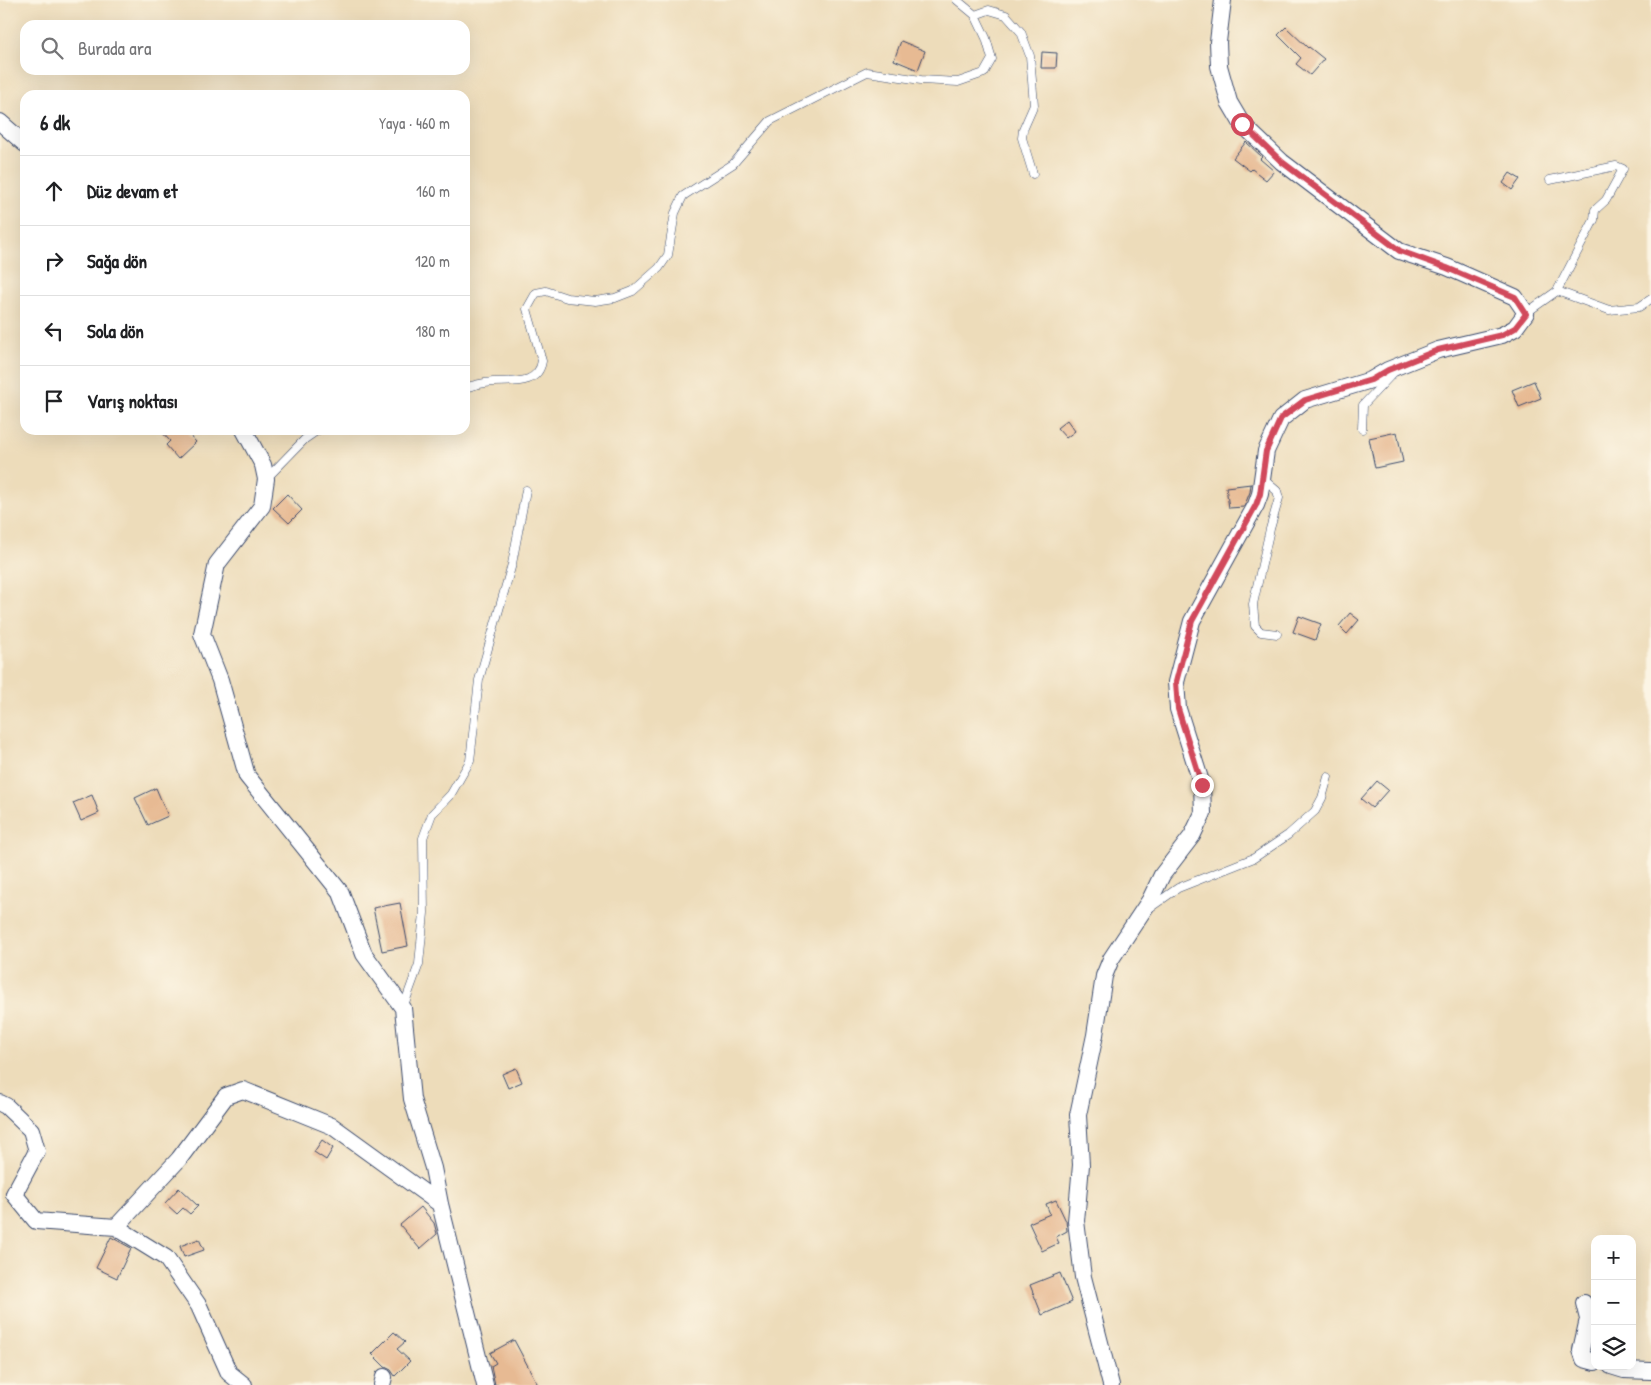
<!DOCTYPE html>
<html lang="tr">
<head>
<meta charset="utf-8">
<style>
	:root { --surface:#fff; --page:#f6f6f6; --text:#202124; --muted:#757577; --line:#e0e0e0 }
	body { margin:0; font-family:"Patrick Hand",sans-serif; background:var(--page); color:var(--text) }
	.controls { position:absolute; right:15px; bottom:15px; display:grid; overflow:hidden; border-radius:10px; box-shadow:0 5px 20px #0002 }
	.controls button { width:45px; height:45px; display:grid; place-items:center; padding:0; border:0; border-bottom:1px solid var(--line); background:var(--surface); color:var(--text); font:25px sans-serif }
	.stop { position:absolute; width:15px; height:15px; margin:-11px; border:4px solid #d1495b; border-radius:50%; background:#fff }
	.stop.end { background:#d1495b; border-color:#fff; box-shadow:0 1px 5px #0008 }
	.list { margin:0; padding:0; list-style:none }
	h2 { display:flex; justify-content:space-between; align-items:center; height:65px; margin:0; padding:0 20px; font-size:21px }
	h2 small { font-size:16px; font-weight:400; color:var(--muted) }
	.list li { display:grid; grid-template-columns:32px 1fr auto; gap:15px; align-items:center; box-sizing:border-box; height:70px; padding:0 20px; border-top:1px solid var(--line) }
	.list b { display:block; font-size:19px; white-space:nowrap }
	.list em { font-size:16px; font-style:normal; color:var(--muted) }
	.icon { flex:none; width:28px; height:28px; fill:none; stroke:currentColor; stroke-width:2; stroke-linecap:round; stroke-linejoin:round }
	.map { position:relative; flex:none; width:1651px; height:1385px; overflow:hidden }
	.search { position:absolute; background:var(--surface); box-shadow:0 5px 20px #0002; left:20px; top:20px; width:450px; height:55px; display:flex; align-items:center; gap:12px; box-sizing:border-box; padding:0 18px; border-radius:15px; color:var(--muted); font-size:19px }
	.panel { position:absolute; background:var(--surface); box-shadow:0 5px 20px #0002; left:20px; top:90px; width:450px; height:345px; border-radius:15px }
	.map>svg:first-child { display:block }
</style>
</head>
<body>
<div class="map">
<svg width="1651" height="1385" viewBox="0 0 1651 1385">
	<rect width="100%" height="100%" fill="#fcf5e5"/>
	<filter id="ink" filterUnits="userSpaceOnUse"><feTurbulence type="fractalNoise" baseFrequency=".02" numOctaves="2"/><feDisplacementMap in="SourceGraphic" scale="10" xChannelSelector="R" yChannelSelector="G"/><feConvolveMatrix kernelMatrix="1 2 1 2 8 2 1 2 1" color-interpolation-filters="sRGB"/></filter>
	<filter id="wash" filterUnits="userSpaceOnUse"><feTurbulence type="fractalNoise" baseFrequency=".0096" numOctaves="4" result="noise"/><feDisplacementMap in="SourceGraphic" scale="20" xChannelSelector="R" yChannelSelector="G"/><feGaussianBlur stdDeviation="1.12" result="paint"/><feColorMatrix in="noise" values="0 0 0 0 0 0 0 0 0 0 0 0 0 0 0 0 0 1.4 0 .05"/><feComposite in="paint" operator="in"/></filter>
	<g filter="url(#wash)">
		<rect width="100%" height="100%" fill="#eddcba"/>
		<g id="blocks">
			<path fill="#e7ba93" d="M1286 27 1308 48 1309 47 1324 59 1310 75 1296 64 1301 58 1278 35Z
				M901 41 925 51 918 70 894 60Z
				M1042 52 1057 53 1056 68H1041Z
				M1246 142 1262 157 1260 159 1274 171 1266 180 1252 169 1250 171 1233 158Z
				M1510 173 1520 179 1512 190 1503 183Z
				M1534 381 1541 398 1519 407 1512 390Z
				M1067 420 1075 431 1066 438 1057 428Z
				M160 430H185L196 442 178 459 166 445 170 441Z
				M1397 432 1403 462 1375 468 1369 438Z
				M1251 484 1250 492 1244 507 1229 508 1226 487Z
				M287 494 302 510 289 523 273 508Z
				M1350 613 1359 620 1347 634 1339 626Z
				M1299 616 1321 624 1315 640 1293 632Z
				M1377 781 1388 790 1372 808 1361 799Z
				M156 788 168 816 148 825 135 798Z
				M92 795 99 813 81 821 73 803Z
				M400 903 408 946 382 951 373 908Z
				M516 1068 522 1082 508 1088 502 1074Z
				M322 1140 333 1148 326 1160 314 1152Z
				M179 1188 198 1206 190 1214 183 1208 177 1214 165 1203Z
				M1056 1200 1066 1221 1067 1231 1056 1237 1059 1243 1042 1251 1029 1223 1050 1214 1046 1204Z
				M421 1207 434 1223 437 1234 420 1249 400 1225Z
				M111 1237 131 1248 117 1278 96 1268Z
				M199 1239 204 1250 184 1257 180 1246Z
				M1060 1273 1072 1302 1042 1315 1030 1285Z
				M394 1332 405 1342 397 1349 410 1361 395 1376 391 1370 385 1367 372 1354Z
				M514 1340 538 1385H495L491 1366 496 1363 490 1353Z"/>
		</g>
	</g>
	<g filter="url(#ink)">
		<use href="#blocks" fill-opacity="0" stroke="#3a496c" stroke-width="1"/>
		<g fill="none" stroke-linecap="round" stroke-linejoin="round">
			<defs>
				<path id="lane" d="M975 15 989 10 1006 15 1021 32 1030 56 1034 105 1023 130 1022 138 1033 174
					M1557 291 1609 310 1639 307 1651 299
					M1526 313 1557 291 1594 220 1595 210 1606 200 1623 169 1616 166 1550 180
					M465 388C473 385 484 383 493 382 512 381 538 386 542 361L527 309 536 293 546 291 567 298 595 301 615 298 633 291 659 268 668 255 675 213 683 196 733 164 770 121 867 72 921 80 958 82 984 73 992 59 986 38 975 15 957 0
					M1362 429 1363 405 1395 371
					M267 478 305 439 318 430
					M1263 479 1277 491 1279 498 1270 529 1253 604 1255 626 1261 632 1277 634
					M1151 907 1178 888 1254 858 1288 835 1315 811 1322 798 1328 777
					M403 1008 419 964 424 913 423 838 432 814 451 794 470 761 479 680 512 564 526 490"/>
				<path id="street" d="M0 122 25 144
					M244 430 263 465 266 479 262 506 217 564 202 634 220 680 247 776 341 893 364 954 403 1008 412 1099 433 1168 440 1204 485 1385
					M0 1103 6 1106 31 1130 37 1151 14 1194 36 1221 116 1227 166 1258 199 1306 229 1373 244 1385
					M116 1227 179 1159 226 1096 243 1090 332 1126 440 1204
					M1584 1303 1588 1319 1581 1350 1584 1359 1595 1362
					M1611 1366 1624 1370 1651 1371
					M382 1385 384 1377
					M1111 1385 1083 1277 1076 1221 1081 1165 1078 1115 1095 1035 1104 976 1111 959 1150 900 1162 875 1192 836 1203 813 1202 785 1178 709 1176 682 1192 621 1256 505 1260 494 1266 451 1281 419 1305 400 1371 380 1388 370 1438 350 1502 335 1515 328 1526 313 1515 297 1447 267 1399 251 1282 162 1242 124 1229 102 1219 66 1218 42 1223 0"/>
			</defs>
			<use href="#lane" stroke="#3a496c" stroke-width="9"/>
			<use href="#street" stroke="#3a496c" stroke-width="18"/>
			<use href="#lane" stroke="#fff" stroke-width="8"/>
			<use href="#street" stroke="#fff" stroke-width="16"/>
		</g>
	</g>
	<g fill="none" stroke-linecap="round" stroke-linejoin="round" filter="url(#ink)">
		<path stroke="#d1495b" stroke-width="6" d="M1202 785 1178 709 1176 682 1192 621 1256 505 1260 494 1266 451 1281 418 1305 400 1371 380 1388 370 1438 350 1502 335 1515 328 1526 314 1515 297 1447 268 1400 251 1282 162 1242 124"/>
	</g>
</svg>
<div class="controls">
<button>+</button>
<button>−</button>
<button><svg class="icon" aria-label="layers" viewBox="0 0 24 24"><path d="M12 4l9 5-9 5-9-5zM3 14l9 5 9-5"/></svg></button>
</div>
<div class="stop" style="left:1242px;top:124px"></div>
<div class="stop end" style="left:1202px;top:785px"></div>
<div class="search"><svg class="icon" aria-label="search" viewBox="0 0 24 24"><circle cx="10" cy="10" r="6"/><path d="M15 15l6 6"/></svg>Burada ara</div>
<section class="panel">
<h2>6 dk<small>Yaya · 460 m</small></h2>
<ul class="list">
<li><svg class="icon" aria-label="ahead" viewBox="0 0 24 24"><path d="M12 20V5M6 11l6-6 6 6"/></svg><div><b>Düz devam et</b></div><em>160 m</em></li>
<li><svg class="icon" aria-label="right" viewBox="0 0 24 24"><path d="M7 20v-9h11M14 6l5 5-5 5"/></svg><div><b>Sağa dön</b></div><em>120 m</em></li>
<li><svg class="icon" aria-label="left" viewBox="0 0 24 24"><path d="M17 20v-9H6M10 6l-5 5 5 5"/></svg><div><b>Sola dön</b></div><em>180 m</em></li>
<li><svg class="icon" aria-label="arrive" viewBox="0 0 24 24"><path d="M6 21V4h12l-3 4 3 4H6"/></svg><div><b>Varış noktası</b></div></li>
</ul>
</section>
</div>
</body>
</html>
